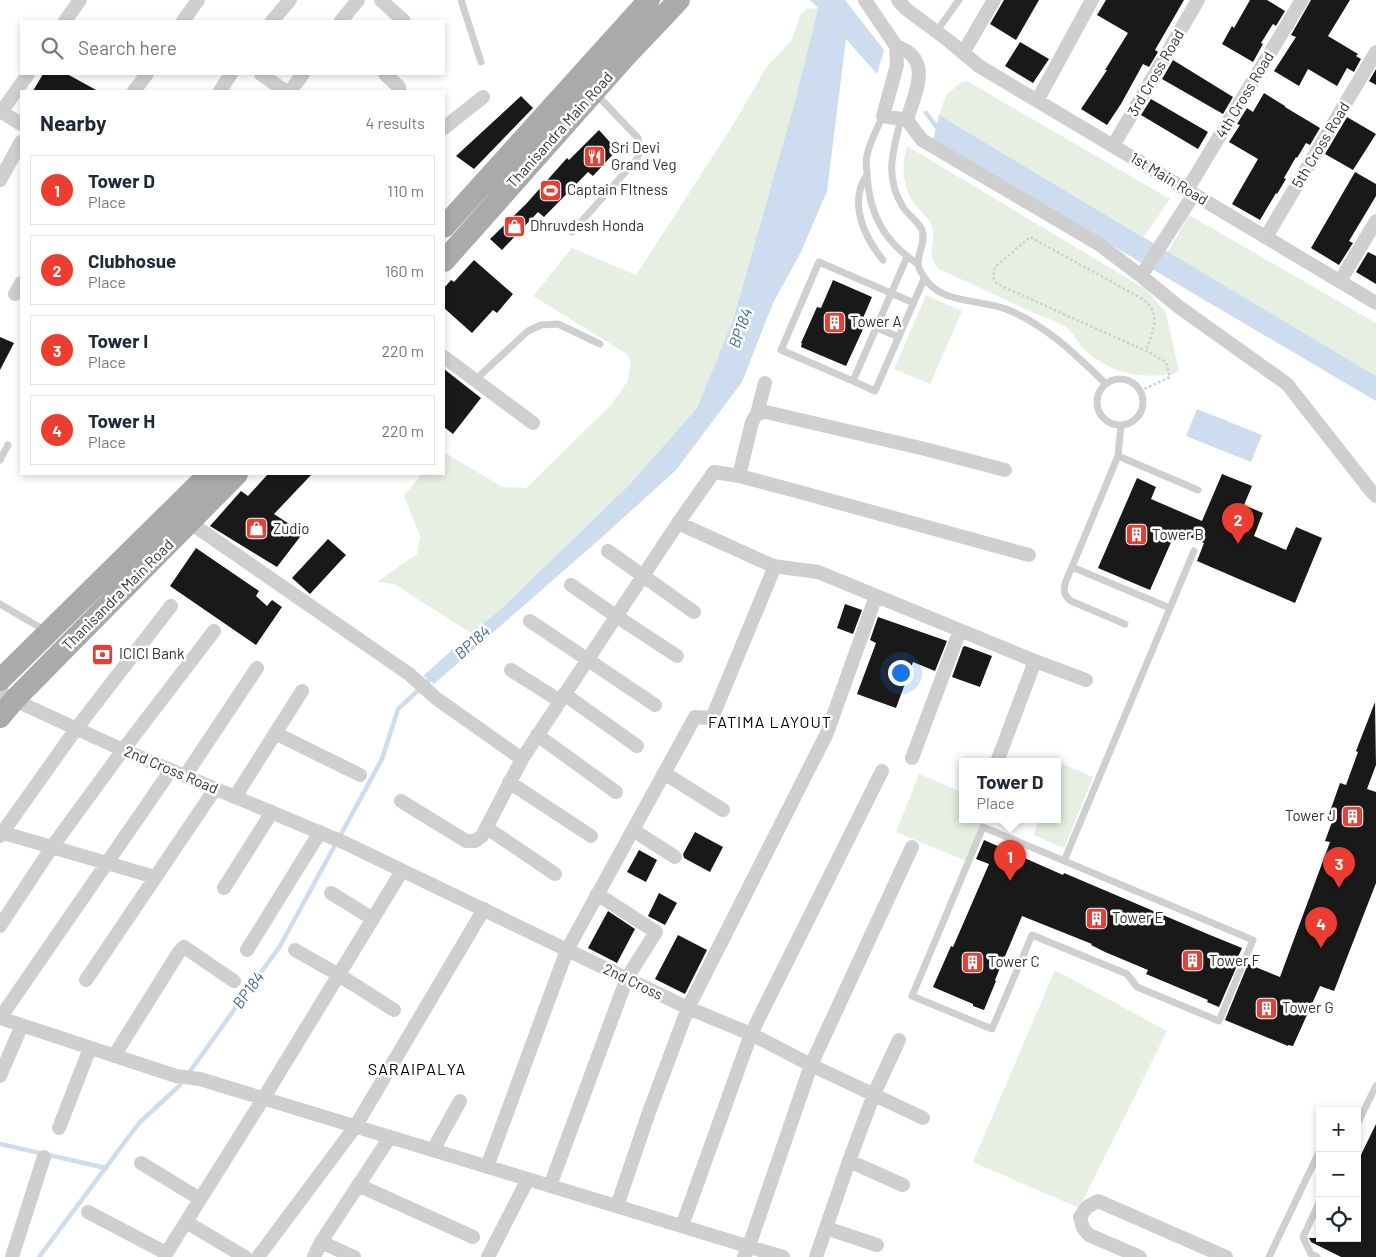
<!DOCTYPE html>
<html lang="en">
<head>
<meta charset="utf-8">
<style>
	:root { --surface:#fff; --page:#f2f2f3; --text:#1f2937; --muted:#747a83; --line:#e0e1e3; --accent:#ee3d30 }
	body { margin:0; font-family:Barlow,sans-serif; background:var(--page); color:var(--text) }
	.controls { position:absolute; right:15px; bottom:15px; display:grid; overflow:hidden; border-radius:0px; box-shadow:0 2px 8px #0003 }
	.controls button { width:45px; height:45px; display:grid; place-items:center; padding:0; border:0; border-bottom:1px solid var(--line); background:var(--surface); color:var(--text); font:25px sans-serif }
	.you { position:absolute; left:900px; top:672px; width:18px; height:18px; margin:-12px; border:4px solid #fff; border-radius:50%; background:#1a73e8; box-shadow:0 0 0 8px #1a73e833 }
	.badge { display:grid; place-items:center; width:32px; height:32px; border-radius:50%; background:var(--accent); color:#fff; font-size:16px; font-weight:700 }
	.pin { position:absolute; translate:-50% -41px; filter:drop-shadow(0 1px 2px #0008) }
	.pin::after { content:''; position:absolute; top:26px; width:18px; height:15px; background:inherit; clip-path:polygon(0 0,100% 0,50% 100%) }
	.popup { position:absolute; left:959px; top:758px; width:102px; height:65px; box-sizing:border-box; display:grid; place-content:center; border-radius:0px; background:var(--surface); filter:drop-shadow(0 1px 4px #0005); font-size:16px; white-space:nowrap; color:var(--muted) }
	.popup b { font-size:19px; color:var(--text) }
	.popup::after { content:''; position:absolute; left:50%; top:100%; margin-left:-10px; border:10px solid transparent; border-top-color:var(--surface) }
	.list { margin:0; padding:0; list-style:none }
	h2 { display:flex; justify-content:space-between; align-items:center; height:65px; margin:0; padding:0 20px; font-size:21px }
	h2 small { font-size:16px; font-weight:400; color:var(--muted) }
	.list li { display:grid; grid-template-columns:32px 1fr auto; gap:15px; align-items:center; box-sizing:border-box; height:70px; margin:0 10px 10px; padding:0 10px; border:1px solid var(--line); border-radius:0px }
	.list b { display:block; font-size:19px; white-space:nowrap }
	.list p { margin:0; font-size:16px; white-space:nowrap; color:var(--muted) }
	.list em { font-size:16px; font-style:normal; color:var(--muted) }
	.icon { flex:none; width:28px; height:28px; fill:none; stroke:currentColor; stroke-width:2; stroke-linecap:round; stroke-linejoin:round }
	.map { position:relative; flex:none; width:1376px; height:1257px; overflow:hidden }
	.search { position:absolute; background:var(--surface); box-shadow:0 2px 8px #0003; left:20px; top:20px; width:425px; height:55px; display:flex; align-items:center; gap:12px; box-sizing:border-box; padding:0 18px; border-radius:0px; color:var(--muted); font-size:19px }
	.panel { position:absolute; background:var(--surface); box-shadow:0 2px 8px #0003; left:20px; top:90px; width:425px; height:385px; border-radius:0px }
	.map>svg:first-child { display:block }
</style>
</head>
<body>
<div class="map">
<svg width="1376" height="1257" viewBox="0 0 1376 1257">
	<rect width="100%" height="100%" fill="#fff"/>
	<path fill="#e6efe1" d="M818 8 792 112 733 320 697 408 630 484 499 611 471 633 394 584 377 582 417 554 420 536 404 495 422 474H444V452L502 487 526 488 611 405 627 382 631 364 627 354 533 296 572 248 636 275 733 125 767 66 792 40 800 15 806 9Z
		M967 81 1170 199 1144 237 939 115 946 95 960 83Z
		M907 146 1147 290 1166 313 1179 372C1144 381 1110 374 1084 349 1078 343 1072 332 1067 328 1062 323 1044 317 1036 314 1004 299 972 284 939 269 923 251 939 243 931 224 928 217 921 212 916 206 902 188 901 167 907 146Z
		M1189 215 1376 323V376L1168 252Z
		M926 295 962 311 930 384 894 369Z
		M1063 764 1093 777 1064 848 1033 835 1039 820H1058V776Z
		M919 774 962 792V820H983L966 861 896 832Z
		M1055 970 1167 1031 1079 1208 973 1162Z"/>
	<path fill="#cdddef" d="M810 0H845L884 50 877 74 846 39 827 191 801 252 773 303 742 382 676 470 601 538 434 684 423 676 471 633 499 611 630 484 697 408 733 320 792 112 818 8Z
		M939 115 1376 376V401L933 140Z
		M1197 409 1262 435 1251 462 1186 436Z"/>
	<g fill="none" stroke-linecap="round" stroke-linejoin="round">
		<path stroke="#cdddef" stroke-width="4.5" d="M926 113 939 130
			M188 1074 280 946 382 759 398 709 434 676
			M0 1144 106 1168
			M39 1257 139 1123 179 1086 183 1080"/>
	</g>
	<path fill="#191919" d="M1004 0H1039L1016 40 990 24Z
		M1106 0H1184L1155 50 1158 52 1149 67 1143 64 1121 104 1107 125 1081 109 1107 70H1105L1128 33 1097 15Z
		M1250 0H1267L1285 11 1276 26 1273 24 1261 43 1263 44 1253 62 1222 44 1232 26 1234 28Z
		M1311 0H1350L1328 36 1358 54 1356 56 1361 59 1354 72 1347 68 1337 86 1308 69 1299 86 1274 71 1296 37 1291 35Z
		M1020 42 1049 59 1033 83 1005 66Z
		M1173 60 1233 97 1223 114 1162 79Z
		M1376 69V85L1369 81Z
		M43 74H67L98 91H33Z
		M1264 93 1285 106V107L1320 128 1310 145 1306 143 1297 158 1296 157 1284 178 1286 179 1277 194 1276 193 1260 220 1232 204 1258 159 1229 142 1240 125 1237 124 1247 108 1253 112Z
		M521 96 533 108 474 169 456 156Z
		M1151 99 1208 132 1198 149 1141 115Z
		M1347 117 1376 134 1353 170 1325 154Z
		M599 130 617 150 593 176 588 172 544 217 538 212 502 250 490 239 526 204 567 158 569 160Z
		M1355 172 1376 184V196L1349 241 1353 243 1339 265 1311 248Z
		M1368 252 1376 256V284L1356 272Z
		M474 260 513 294 497 313 493 310 472 333 444 308V288L451 280 454 282Z
		M833 280 872 297 860 325 864 327 846 366 801 347 802 343H801L817 307 821 308Z
		M0 337 14 343 0 370Z
		M444 369 481 398 453 434 444 427Z
		M268 474H312L274 514 303 533 277 567 210 526 241 491 248 496Z
		M1222 474 1252 486 1244 505 1263 513 1254 536 1286 550 1296 527 1322 538 1295 603 1197 561 1204 543 1176 531 1150 590 1098 568 1137 478 1156 487 1151 499 1202 521Z
		M328 539 346 555 310 594 292 578Z
		M196 548 259 591 256 596 267 606 272 600 282 607 256 645 170 586Z
		M845 604 862 610 853 634 837 628Z
		M878 617 947 641 935 671 913 662 896 708 857 694 876 643 870 640Z
		M965 646 992 656 980 687 952 677 963 647Z
		M1375 702 1376 765 1367 789 1376 792V883L1334 991 1320 986 1293 1046 1288 1045V1046L1225 1020 1248 964 1280 977 1330 842 1325 841 1332 822 1327 820 1340 783 1346 785 1358 752 1356 751Z
		M695 832 723 847 710 872 684 858 683 854Z
		M984 840 1063 875 1064 873 1210 935 1242 948 1237 959 1239 961 1219 1007 1207 1002 1208 1000 1146 974 1148 970 1105 952 1091 945 1092 944 1022 916 995 980 996 981 984 1010 973 1006V1004L933 987 951 946 953 947 989 864 976 859Z
		M639 850 657 860 646 882 627 872Z
		M659 893 677 903 665 925 648 916Z
		M608 911 635 929 617 963 588 948Z
		M678 935 707 950 685 994 655 979Z
		M1376 1124V1257H1341L1311 1242 1309 1238H1357V1163Z"/>
	<g fill="none" stroke-linecap="round" stroke-linejoin="round">
		<path stroke="#cfcfcf" stroke-width="2.5" stroke-dasharray="2.5 2.5" stroke-linecap="butt" d="M1140 391 1170 377 1166 362 1146 351 997 284 993 277 995 267 1030 237 1141 298C1163 313 1153 330 1146 351"/>
		<path stroke="#cfcfcf" stroke-width="7" d="M461 0 481 62
			M936 32 959 0
			M883 116C877 128 870 142 867 155 865 161 867 168 867 174 869 214 884 242 918 264
			M901 119C893 151 884 177 903 207 908 215 918 221 922 230 926 242 918 252 918 263 918 267 922 274 924 277 939 304 981 299 1006 309 1045 324 1076 355 1106 384
			M867 175C848 202 864 237 883 260
			M572 232 637 159 640 148 638 138 596 94
			M907 257 853 381 875 391 924 279
			M877 328 899 337
			M1097 402a23 23 0 1 1 46 0a23 23 0 1 1-46 0Z
			M475 380 528 331 541 325 558 324 600 344
			M853 381 781 350 819 262 914 303
			M1121 425 1118 456 1072 567 1170 608 1194 551
			M1118 456 1198 490
			M0 460 8 445
			M1072 567C1067 579 1058 592 1071 601L1125 624
			M0 604 46 631
			M983 827 1253 940 1219 1021 1137 987 1127 974 1032 935 992 1029 912 996Z
			M1064 861 1170 608
			M1357 1124 1376 1086
			M1269 1257 1320 1150
			M1317 1257 1311 1254 1303 1237 1320 1201"/>
		<path stroke="#cfcfcf" stroke-width="14" d="M381 0 404 21
			M865 0 896 46 897 65 883 116 907 120 922 140 1100 245 1141 276 1179 307 1287 384 1371 491 1376 496
			M898 0 906 9 949 41 979 66 1376 303
			M65 21 80 0
			M183 21 198 0
			M272 21 290 0
			M341 21 358 0
			M896 46C934 59 915 92 907 120
			M963 53 994 0
			M261 74 285 91
			M385 74 399 87V91
			M134 91 147 74
			M220 91 231 74
			M290 91 303 74
			M1037 101 1092 0
			M0 111 21 124
			M2 111 28 74
			M444 128 483 97
			M1113 146 1198 0
			M0 180 21 142
			M1187 190 1302 0
			M1266 237 1376 52
			M1141 276 1194 194
			M1340 281 1376 221
			M15 294 21 283
			M444 357 533 423
			M757 414 765 383
			M739 476 752 422 757 414 766 412 925 449 1005 470
			M189 522 409 674 437 699 522 759 678 523 773 566 818 572 1035 661 997 762
			M678 523 714 472 739 476 796 491 1029 555
			M608 551 694 612
			M571 585 616 616 677 656
			M530 621 655 705
			M1035 661 1086 680
			M511 670 560 701
			M0 692 14 700 123 750 345 843 688 1008 751 1034 811 1065 923 1118
			M564 694 637 746
			M275 733 360 775
			M537 735 616 792
			M912 758 960 630
			M171 770 0 1018 176 1076 200 1079 783 1257
			M664 773 723 810
			M185 776 257 668
			M509 782 591 836
			M235 797 302 691
			M401 801 466 841H475L482 836 522 759
			M487 828 555 874
			M633 830 675 857
			M0 832 155 877
			M0 836 76 729 171 606
			M224 888 272 812
			M331 893 373 919
			M0 926 52 847 123 750 214 631
			M247 950 320 832
			M295 950 339 975 394 1010
			M86 980 215 789
			M114 1056 179 952 184 947 234 981
			M0 1076 22 1025
			M59 1128 90 1048
			M433 1150 460 1101
			M849 1161 903 1185
			M141 1163 200 1199
			M487 1167 567 950 695 717 712 718 775 566
			M358 1185 473 1237
			M550 1186 627 978 656 932 597 894
			M617 1206 648 1115 688 1008 827 733 876 596
			M88 1212 166 1253
			M186 1222 245 1257
			M682 1226 751 1034 882 771
			M826 1228 877 1245
			M321 1242 354 1257
			M12 1257 44 1157
			M164 1257 263 1099 402 871
			M258 1257 355 1127 484 909
			M314 1257 321 1242 390 1137
			M488 1257 528 1179
			M744 1257 749 1246 811 1065 912 847
			M816 1257 849 1161 874 1094 899 1040
			M1140 1257 1089 1235 1083 1228 1080 1217 1087 1207 1098 1201 1226 1257"/>
		<path stroke="#aaa" stroke-width="22" d="M444 227 649 0
			M444 261 625 57 679 0
			M0 680 209 474
			M0 717 14 700 237 474"/>
	</g>
	<defs>
		<symbol id="restaurant-square" viewBox="-11 -11 22 22"><rect x="-9" y="-9" width="18" height="18" rx="4" fill="#ee3d30" stroke="#fff"/><path d="M-5-6h1v4h1v-4h1v4h1v-4h1v5L-1.5 .5V6h-2V.5L-5-1ZM5-6V6H3V1.5H1.5Q1.5-4 5-6Z" fill="#fff"/></symbol>
		<symbol id="stadium-square" viewBox="-11 -11 22 22"><rect x="-9" y="-9" width="18" height="18" rx="4" fill="#ee3d30" stroke="#fff"/><path d="M0-5a6.5 5 0 1 0 0 10a6.5 5 0 1 0 0-10ZM-3.5-1.8h7v3.6h-7Z" fill="#fff"/></symbol>
		<symbol id="shop-square" viewBox="-11 -11 22 22"><rect x="-9" y="-9" width="18" height="18" rx="4" fill="#ee3d30" stroke="#fff"/><path d="M-5-2.5h2.3a2.7 3.5 0 0 1 5.4 0H5L5.5 6h-11ZM-1.5-2.5h3a1.5 2.3 0 0 0-3 0Z" fill="#fff"/></symbol>
		<symbol id="building-square" viewBox="-11 -11 22 22"><rect x="-9" y="-9" width="18" height="18" rx="4" fill="#ee3d30" stroke="#fff"/><path d="M-4-6H4V6H1V3H-1V6H-4ZM-2.5-4.3h1.7v1.8h-1.7ZM.8-4.3h1.7v1.8H.8ZM-2.5-1h1.7V.8h-1.7ZM.8-1h1.7V.8H.8Z" fill="#fff"/></symbol>
		<symbol id="bank-square" viewBox="-11 -11 22 22"><rect x="-9" y="-9" width="18" height="18" rx="4" fill="#ee3d30" stroke="#fff"/><path d="M-6-4H6V4H-6ZM0-2.3a2.3 2.3 0 1 0 0 4.6a2.3 2.3 0 1 0 0-4.6Z" fill="#fff"/></symbol>
	</defs>
	<g fill-rule="evenodd">
		<use href="#restaurant-square" x="582" y="144" width="25" height="25"/>
		<use href="#stadium-square" x="538" y="178" width="25" height="25"/>
		<use href="#shop-square" x="502" y="214" width="25" height="25"/>
		<use href="#building-square" x="822" y="310" width="25" height="25"/>
		<use href="#shop-square" x="244" y="516" width="25" height="25"/>
		<use href="#building-square" x="1124" y="522" width="25" height="25"/>
		<use href="#bank-square" x="90" y="642" width="25" height="25"/>
		<use href="#building-square" x="1340" y="804" width="25" height="25"/>
		<use href="#building-square" x="1084" y="906" width="25" height="25"/>
		<use href="#building-square" x="1180" y="948" width="25" height="25"/>
		<use href="#building-square" x="960" y="950" width="25" height="25"/>
		<use href="#building-square" x="1254" y="996" width="25" height="25"/>
	</g>
	<g text-anchor="middle" stroke-width="5" stroke-linejoin="round" paint-order="stroke">
		<g font-size="15" fill="#323232" stroke="#fff">
			<text transform="translate(1156 73) rotate(-60)" y="5">3rd Cross Road</text>
			<text transform="translate(1245 95) rotate(-59)" y="5">4th Cross Road</text>
			<text transform="translate(560 130) rotate(-48)" y="5">Thanisandra Main Road</text>
			<text transform="translate(1321 145) rotate(-59)" y="5">5th Cross Road</text>
			<text transform="translate(1169 179) rotate(31)" y="5">1st Main Road</text>
			<text transform="translate(118 595) rotate(-45)" y="5">Thanisandra Main Road</text>
			<text transform="translate(171 770) rotate(23)" y="5">2nd Cross Road</text>
			<text transform="translate(633 982) rotate(26)" y="5">2nd Cross</text>
		</g>
		<g font-size="15" fill="#323232" stroke="#fff" text-anchor="start">
			<text x="611" y="153">Sri Devi<tspan x="611" dy="17">Grand Veg</tspan></text>
			<text x="567" y="195">Captain FItness</text>
			<text x="530" y="231">Dhruvdesh Honda</text>
			<text x="850" y="327">Tower A</text>
			<text x="273" y="534">Zudio</text>
			<text x="1152" y="540">Tower B</text>
			<text x="119" y="659">ICICI Bank</text>
			<text x="1336" y="821" text-anchor="end">Tower J</text>
			<text x="1112" y="923">Tower E</text>
			<text x="1209" y="966">Tower F</text>
			<text x="988" y="967">Tower C</text>
			<text x="1282" y="1013">Tower G</text>
		</g>
		<g font-size="16" font-style="italic" fill="#3b679a" stroke="#fff">
			<text transform="translate(740 328) rotate(-70)" y="6">BP184</text>
			<text transform="translate(472 642) rotate(-42)" y="6">BP184</text>
			<text transform="translate(248 990) rotate(-54)" y="6">BP184</text>
		</g>
		<g font-size="16" letter-spacing="1" fill="#000" stroke="#fff">
			<text x="770" y="728">FATIMA LAYOUT</text>
			<text x="417" y="1075">SARAIPALYA</text>
		</g>
	</g>
</svg>
<div class="controls">
<button>+</button>
<button>−</button>
<button><svg class="icon" aria-label="locate" viewBox="0 0 24 24"><circle cx="12" cy="12" r="6"/><path d="M12 2v4M12 18v4M2 12h4M18 12h4"/></svg></button>
</div>
<div class="you"></div>
<div class="pin badge" style="left:1010px;top:881px">1</div>
<div class="popup"><b>Tower D</b>Place</div>
<div class="pin badge" style="left:1238px;top:544px">2</div>
<div class="pin badge" style="left:1339px;top:888px">3</div>
<div class="pin badge" style="left:1321px;top:948px">4</div>
<div class="search"><svg class="icon" aria-label="search" viewBox="0 0 24 24"><circle cx="10" cy="10" r="6"/><path d="M15 15l6 6"/></svg>Search here</div>
<section class="panel">
<h2>Nearby<small>4 results</small></h2>
<ul class="list">
<li><span class="badge">1</span><div><b>Tower D</b><p>Place</p></div><em>110 m</em></li>
<li><span class="badge">2</span><div><b>Clubhosue</b><p>Place</p></div><em>160 m</em></li>
<li><span class="badge">3</span><div><b>Tower I</b><p>Place</p></div><em>220 m</em></li>
<li><span class="badge">4</span><div><b>Tower H</b><p>Place</p></div><em>220 m</em></li>
</ul>
</section>
</div>
</body>
</html>
